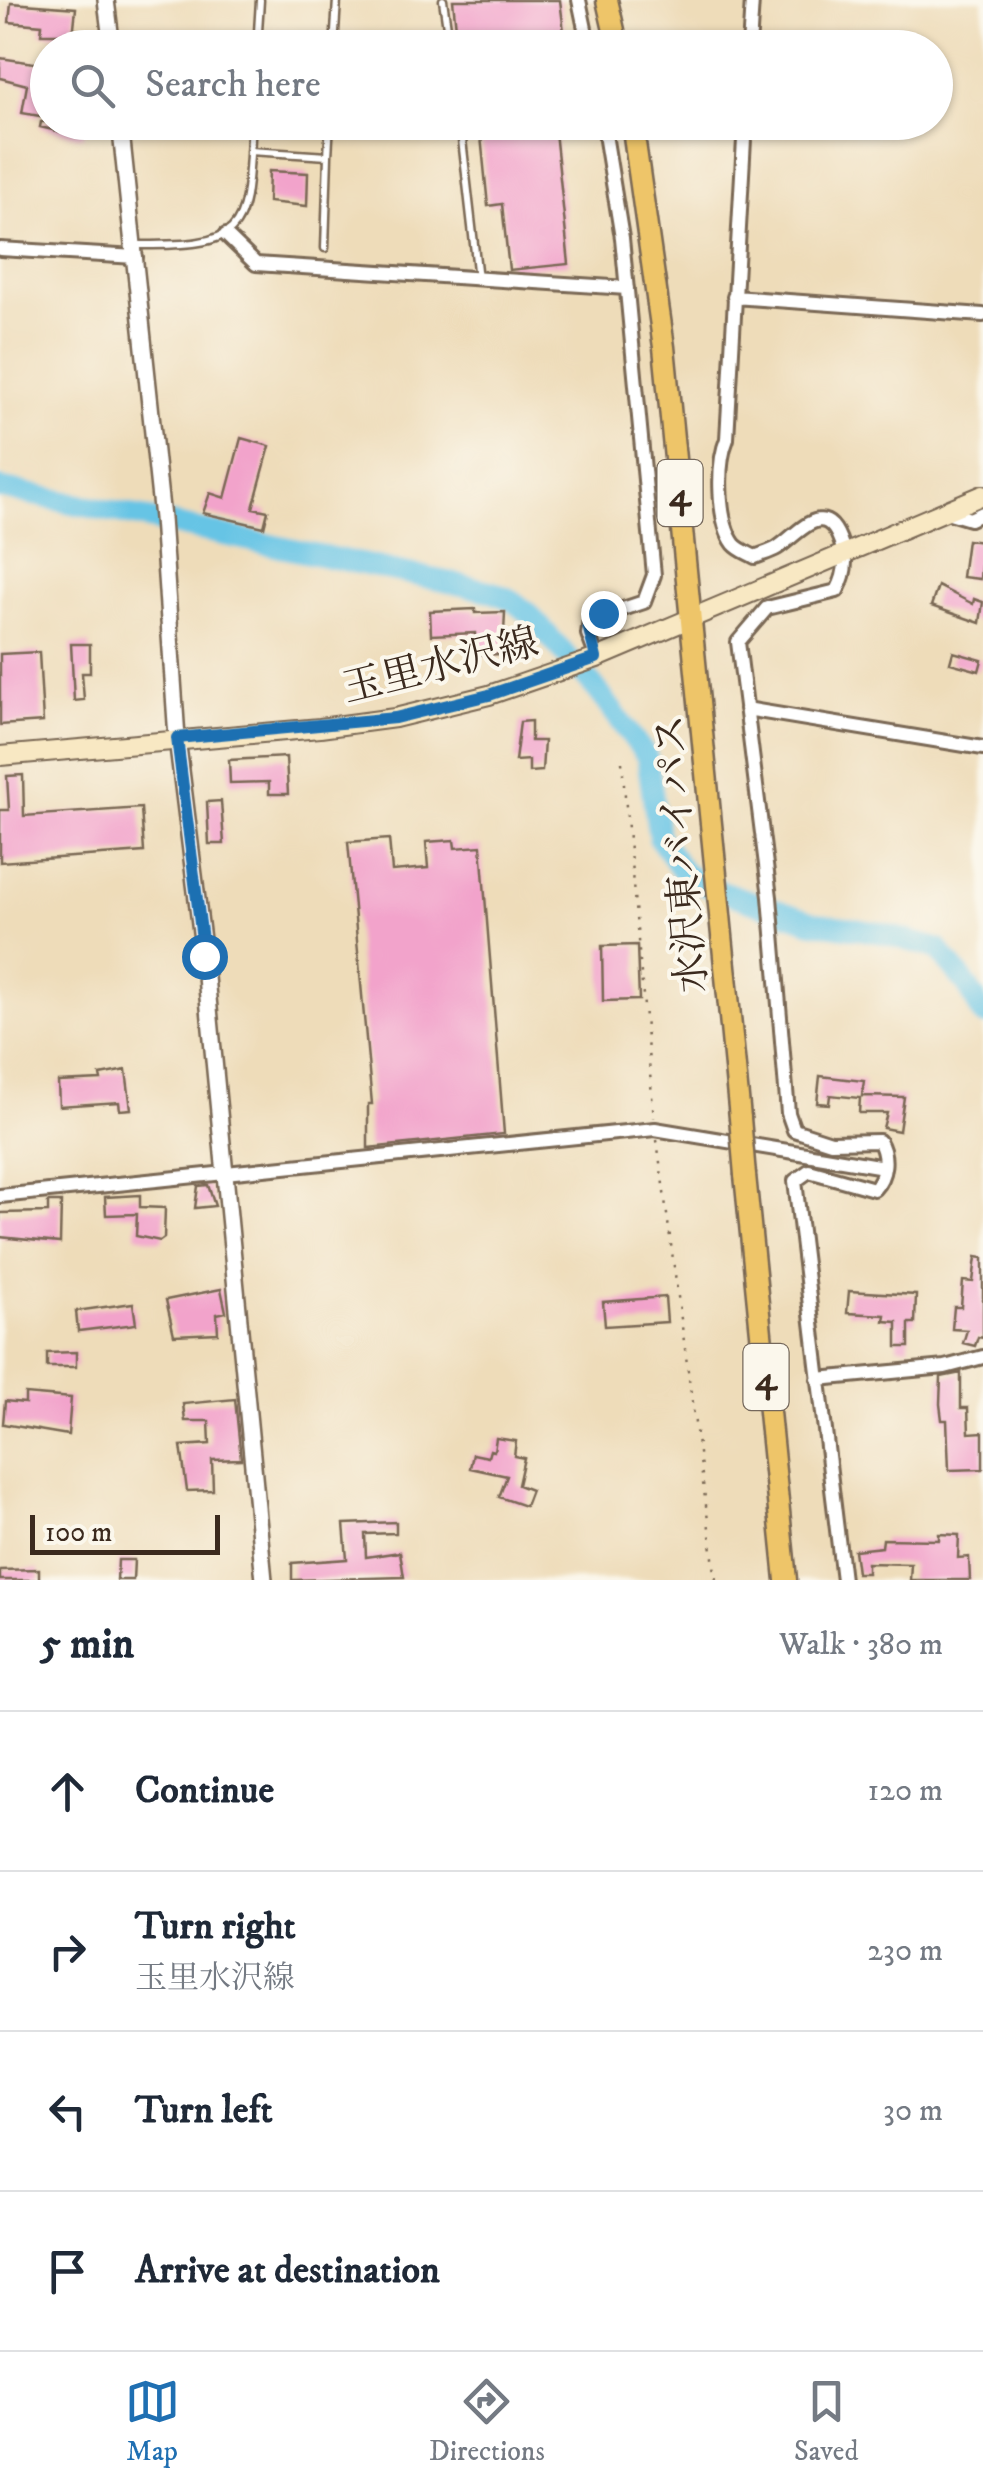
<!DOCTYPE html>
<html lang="en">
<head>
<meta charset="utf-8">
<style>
	:root { --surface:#fff; --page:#f2f2f3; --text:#1f2937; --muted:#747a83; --line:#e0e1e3; --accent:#1f6fb2 }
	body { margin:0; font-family:"IM FELL DW Pica","Noto Serif JP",serif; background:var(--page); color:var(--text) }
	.scale { position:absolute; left:30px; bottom:25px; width:190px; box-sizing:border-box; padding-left:10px; border:5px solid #3b2a1e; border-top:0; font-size:28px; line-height:35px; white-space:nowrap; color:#3b2a1e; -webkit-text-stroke:8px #fbf7ec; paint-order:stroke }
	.stop { position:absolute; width:30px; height:30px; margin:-22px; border:8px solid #1f6fb2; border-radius:50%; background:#fff }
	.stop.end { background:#1f6fb2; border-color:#fff; box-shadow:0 2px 10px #0008 }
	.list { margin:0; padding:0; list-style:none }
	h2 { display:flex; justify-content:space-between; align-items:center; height:130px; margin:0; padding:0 40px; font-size:42px }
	h2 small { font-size:32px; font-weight:400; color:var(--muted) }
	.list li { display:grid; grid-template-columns:65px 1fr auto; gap:30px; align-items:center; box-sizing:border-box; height:160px; padding:0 40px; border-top:2px solid var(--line) }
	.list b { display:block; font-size:38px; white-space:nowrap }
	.list p { margin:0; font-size:32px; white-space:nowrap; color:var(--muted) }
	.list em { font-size:32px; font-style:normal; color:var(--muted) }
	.icon { flex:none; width:55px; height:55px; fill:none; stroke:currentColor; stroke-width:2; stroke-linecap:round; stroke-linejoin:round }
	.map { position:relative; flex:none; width:983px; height:1580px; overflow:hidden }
	.search { position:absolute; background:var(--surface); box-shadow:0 2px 8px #0004; left:30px; right:30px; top:30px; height:110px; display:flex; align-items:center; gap:25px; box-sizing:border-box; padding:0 35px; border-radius:55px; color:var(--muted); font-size:38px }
	.sheet { height:770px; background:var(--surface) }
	nav { display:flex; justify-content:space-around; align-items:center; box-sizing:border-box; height:140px; border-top:2px solid var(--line); background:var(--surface); font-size:28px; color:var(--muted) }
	nav a { display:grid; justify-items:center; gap:5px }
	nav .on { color:var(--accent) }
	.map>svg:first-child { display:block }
</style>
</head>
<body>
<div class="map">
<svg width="983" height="1580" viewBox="0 0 983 1580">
	<rect width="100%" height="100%" fill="#fbf7ec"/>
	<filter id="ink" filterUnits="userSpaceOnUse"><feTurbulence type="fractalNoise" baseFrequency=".01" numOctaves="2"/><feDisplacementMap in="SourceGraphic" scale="20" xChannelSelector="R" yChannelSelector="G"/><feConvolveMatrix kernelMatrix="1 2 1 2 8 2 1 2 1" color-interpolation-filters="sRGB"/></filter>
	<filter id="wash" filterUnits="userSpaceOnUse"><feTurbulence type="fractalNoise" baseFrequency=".0048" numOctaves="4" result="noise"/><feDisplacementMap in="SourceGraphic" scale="40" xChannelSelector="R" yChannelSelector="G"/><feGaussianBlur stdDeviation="2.25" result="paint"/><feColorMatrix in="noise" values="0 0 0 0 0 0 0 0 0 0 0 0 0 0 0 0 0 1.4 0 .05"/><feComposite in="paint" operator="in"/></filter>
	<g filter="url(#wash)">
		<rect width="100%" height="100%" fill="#eedcb9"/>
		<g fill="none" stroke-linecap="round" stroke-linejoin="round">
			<path stroke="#66c4e5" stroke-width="22" d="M0 488 490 591 512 600 530 615 598 691 647 757 659 838 684 873 703 885 812 922 881 933 938 949 967 985 983 1015"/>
		</g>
		<g id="blocks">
			<path fill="#f2a3cb" d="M453 0H560L566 48H458Z
				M11 3 76 8 72 46 59 47 58 34H41L42 25 9 22Z
				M0 58 48 65 40 116 22 113 27 85 0 78Z
				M41 122H87L83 137 40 127Z
				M489 122H554L569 264 509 270 502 204 488 206 481 136 491 135Z
				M269 171 308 173 307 206 268 202Z
				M241 438 270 446 253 508 268 511 264 527 203 513 210 493 225 498Z
				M967 540 983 542 980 579 962 577Z
				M938 586 973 604 974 599 983 602 980 623 931 606Z
				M475 609V613L505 612 503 654 475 655V633L431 635 430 611Z
				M71 644H90V673H82L84 700 74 701Z
				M39 652 43 722 0 725V654Z
				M953 652 982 660 979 671 950 663Z
				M531 721V741H544L542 771 529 772V760L515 761 520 722Z
				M286 757 288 794H269V782L230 783 229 760Z
				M23 775 24 816 141 808 144 852 0 862V810H9L7 776Z
				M221 801 224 844H209L207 802Z
				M389 839 392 871 428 868 426 842 454 840 455 848 481 846 504 1134 368 1148V1104H372L348 842Z
				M637 945 639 1000 603 1001 602 946Z
				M126 1070 131 1109 120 1110 119 1102 59 1106 58 1082 101 1080 100 1075Z
				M820 1076 864 1081 862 1096 904 1097 899 1131 883 1128 887 1113H859L860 1098 830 1095 829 1104 817 1103Z
				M208 1185 215 1206 195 1208 198 1186Z
				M140 1195V1207L165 1208 164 1238 160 1241 136 1236 137 1214 106 1215 105 1197Z
				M48 1202H61L60 1243 0 1237V1213L48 1212Z
				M976 1257 983 1258V1338L978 1337 975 1346 963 1343 967 1330 952 1329 954 1307H961L963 1281 973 1282Z
				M221 1289 226 1312 217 1314 218 1333 174 1335 166 1300Z
				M849 1291 916 1295 915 1323H909V1347H897V1322L884 1321 885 1315 847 1313Z
				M665 1297 667 1322 605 1326 603 1302Z
				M133 1303 136 1324 78 1331 76 1311Z
				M76 1352V1367H47V1353Z
				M961 1373V1408H968L969 1433 983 1432V1469L949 1470 947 1420H942L940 1404 941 1377Z
				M25 1394 71 1398 68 1435 3 1424 5 1401 25 1403Z
				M235 1399 241 1459 212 1460 213 1490 187 1491 181 1446 210 1444 209 1421H185L183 1404Z
				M496 1438 516 1441 514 1456 524 1458 518 1485 531 1490 525 1506 499 1497 507 1476 470 1468 473 1454 488 1457 490 1450 494 1451Z
				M396 1522V1533L365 1534 366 1557 400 1552 404 1577 292 1580V1563L347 1559 344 1524Z
				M939 1534 959 1535 958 1558 969 1557 970 1580H910L911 1564 867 1563V1573H857L854 1550 882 1547 883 1539 939 1540Z
				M118 1560H134L133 1580H117Z
				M39 1569V1580H0V1570Z"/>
		</g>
	</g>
	<g filter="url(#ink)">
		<use href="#blocks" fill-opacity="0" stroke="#7a6854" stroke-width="2.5"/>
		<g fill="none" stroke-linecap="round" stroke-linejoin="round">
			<defs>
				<path id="service" d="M443 0 450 48
					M257 48 260 0
					M334 48 337 0
					M460 122 478 279
					M250 151 328 156 330 122
					M134 245C252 246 245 233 252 122
					M325 248 328 156"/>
				<path id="minor" d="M579 0 589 48
					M749 48 752 0
					M745 122 727 439C717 463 717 521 734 544 739 550 748 553 755 557 762 554 770 552 777 548 797 536 826 493 842 546 848 562 845 576 837 591L767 608 738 642 770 897 788 1113 794 1130 831 1142 879 1141C888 1156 886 1176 874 1189L809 1171 795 1181 843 1580
					M226 235 256 264 627 288
					M0 249 136 257
					M734 297 983 315
					M943 511 970 519 983 513
					M597 658 588 634 590 620 644 602 654 575 622 238 603 122
					M746 709 983 748
					M0 1196 655 1129 884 1167
					M818 1379 945 1367 983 1357"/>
				<path id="tertiary" d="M106 0 112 48
					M120 122 162 518 177 738 204 956 264 1580"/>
				<path id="secondary" d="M0 756 320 728 395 718 489 695 597 658 983 495"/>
				<path id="trunk" d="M607 0 618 48
					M632 122 664 347 740 1118
					M745 1175 786 1580"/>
			</defs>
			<use href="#service" stroke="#7a6854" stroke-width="11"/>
			<use href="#minor" stroke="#7a6854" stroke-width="18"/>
			<use href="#tertiary" stroke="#7a6854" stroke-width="20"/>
			<use href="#secondary" stroke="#7a6854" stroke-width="22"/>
			<use href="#trunk" stroke="#7a6854" stroke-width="25"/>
			<path stroke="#7a6854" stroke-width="2.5" stroke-dasharray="2.5 8" stroke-linecap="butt" d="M622 762 654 1118
				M657 1140 716 1580"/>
			<use href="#service" stroke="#fff" stroke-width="6"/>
			<use href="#minor" stroke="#fff" stroke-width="12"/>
			<use href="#tertiary" stroke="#fff" stroke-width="15"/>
			<use href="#secondary" stroke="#f8e8c3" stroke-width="18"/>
			<use href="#trunk" stroke="#eec569" stroke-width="20"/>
			<defs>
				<path id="trunk-bridge" d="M740 1118 745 1175"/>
			</defs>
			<use href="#trunk-bridge" stroke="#7a6854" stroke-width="25" stroke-linecap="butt"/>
			<use href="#trunk-bridge" stroke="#eec569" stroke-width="20"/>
		</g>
	</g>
	<g fill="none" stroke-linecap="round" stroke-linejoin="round" filter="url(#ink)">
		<path stroke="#1f6fb2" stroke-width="12" d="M204 956 177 738 395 718 489 695 596 658 588 625 603 613"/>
	</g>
	<g text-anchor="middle" stroke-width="8" stroke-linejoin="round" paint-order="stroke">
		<g fill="#fbf7ec" stroke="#75685c" stroke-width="2.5">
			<rect x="657.5" y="460" width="45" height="66" rx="8"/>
			<rect x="743.5" y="1344" width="45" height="66" rx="8"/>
		</g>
		<g font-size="38" font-weight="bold" fill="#3b2a1e">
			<text x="680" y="506">4</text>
			<text x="766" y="1390">4</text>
		</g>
		<g font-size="40" fill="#3b2a1e" stroke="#fbf7ec">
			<text transform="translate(440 664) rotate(-14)" y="14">玉里水沢線</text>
			<text transform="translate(680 854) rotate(-95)" y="14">水沢東バイパス</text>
		</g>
	</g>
</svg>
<div class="scale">100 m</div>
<div class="stop" style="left:204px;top:956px"></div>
<div class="stop end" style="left:603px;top:613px"></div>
<div class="search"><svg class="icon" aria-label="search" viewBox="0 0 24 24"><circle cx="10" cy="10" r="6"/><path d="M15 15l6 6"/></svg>Search here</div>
</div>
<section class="sheet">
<h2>5 min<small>Walk · 380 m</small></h2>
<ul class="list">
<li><svg class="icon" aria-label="ahead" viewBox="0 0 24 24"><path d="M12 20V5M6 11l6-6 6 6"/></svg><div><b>Continue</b></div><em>120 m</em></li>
<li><svg class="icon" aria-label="right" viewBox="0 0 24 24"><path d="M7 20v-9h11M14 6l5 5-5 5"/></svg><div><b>Turn right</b><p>玉里水沢線</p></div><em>230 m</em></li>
<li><svg class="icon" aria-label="left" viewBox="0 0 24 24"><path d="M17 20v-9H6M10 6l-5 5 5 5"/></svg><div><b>Turn left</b></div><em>30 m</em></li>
<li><svg class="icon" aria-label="arrive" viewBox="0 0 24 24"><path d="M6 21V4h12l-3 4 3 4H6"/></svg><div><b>Arrive at destination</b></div></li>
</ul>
</section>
<nav>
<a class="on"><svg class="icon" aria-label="map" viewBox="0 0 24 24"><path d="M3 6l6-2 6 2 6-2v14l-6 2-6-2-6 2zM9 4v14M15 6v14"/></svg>Map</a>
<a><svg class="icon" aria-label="directions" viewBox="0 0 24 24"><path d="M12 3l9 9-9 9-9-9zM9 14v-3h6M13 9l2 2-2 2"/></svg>Directions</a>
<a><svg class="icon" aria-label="saved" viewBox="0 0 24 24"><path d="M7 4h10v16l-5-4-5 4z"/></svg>Saved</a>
</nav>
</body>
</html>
